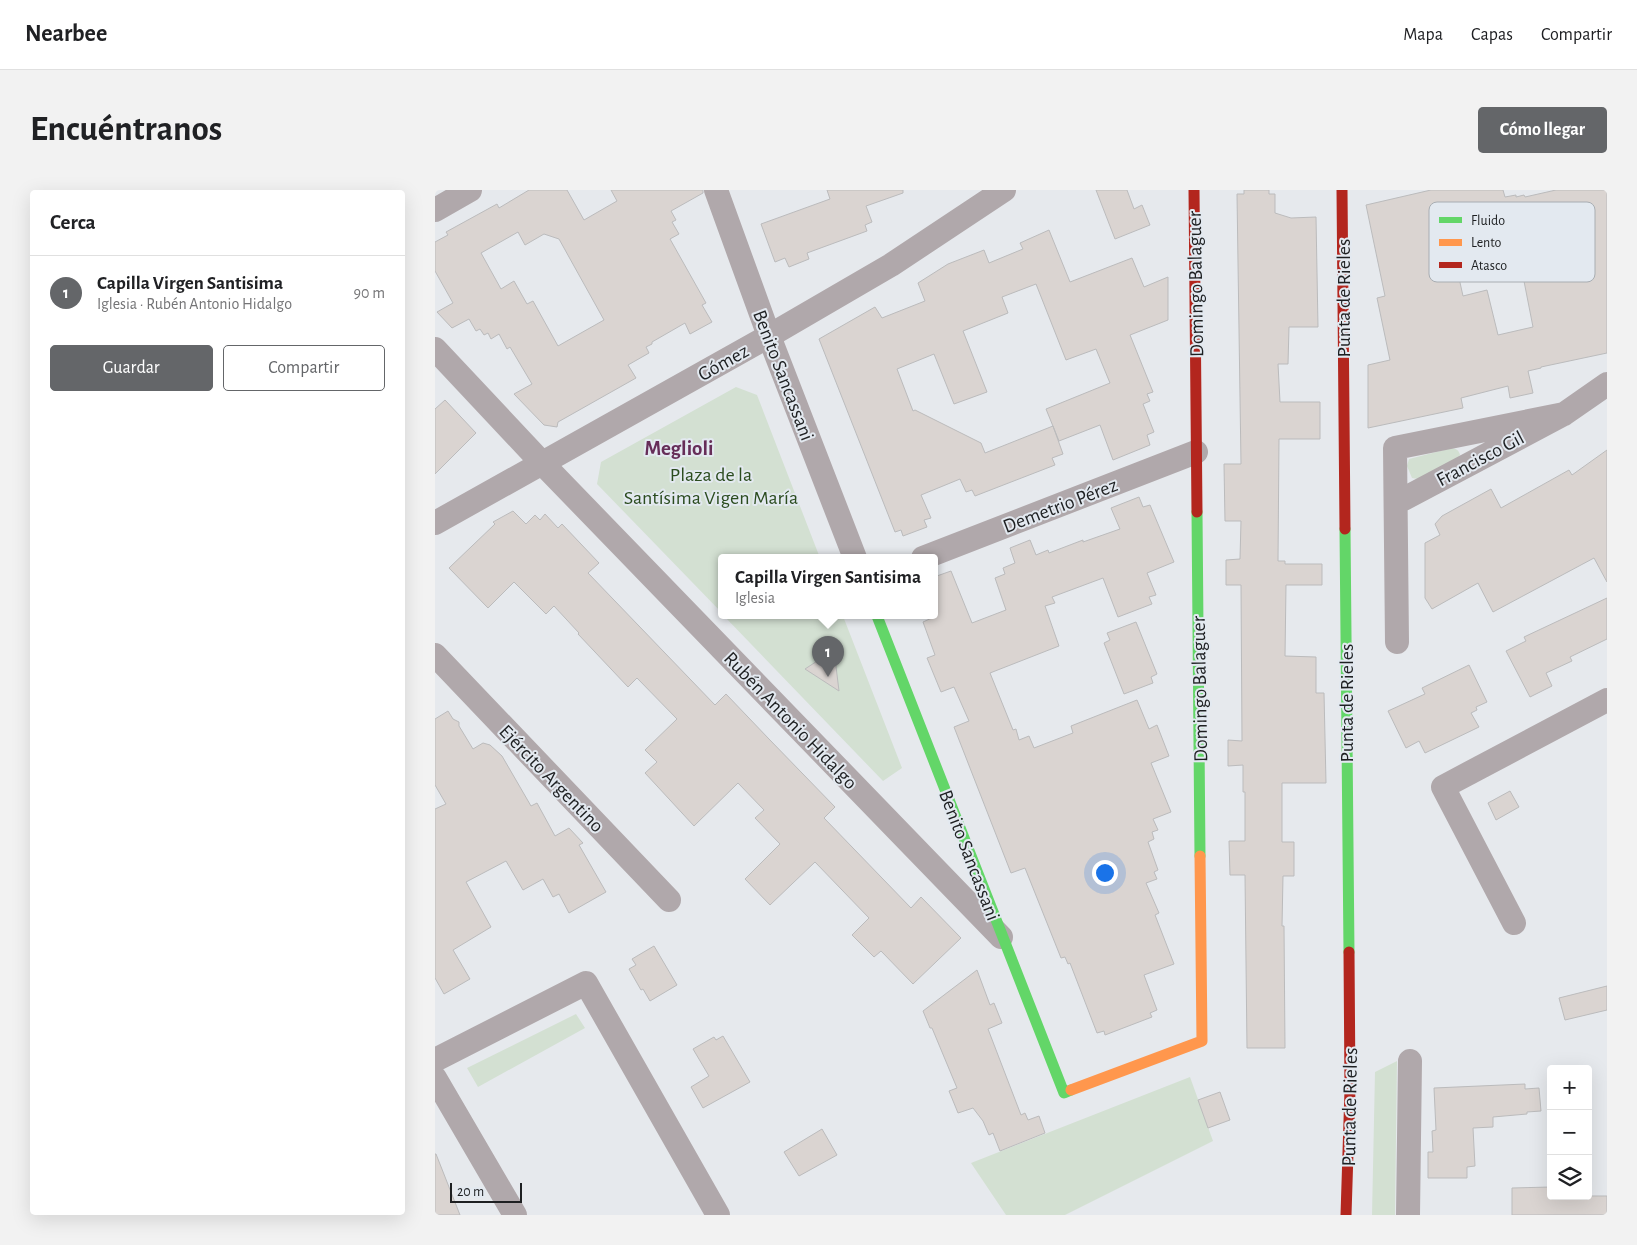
<!DOCTYPE html>
<html lang="es">
<head>
<meta charset="utf-8">
<style>
	:root { --surface:#fff; --page:#f2f2f2; --text:#202124; --muted:#757577; --line:#e0e0e0; --accent:#646669 }
	body { margin:0; font-family:"Alegreya Sans",sans-serif; background:var(--page); color:var(--text) }
	.controls { position:absolute; right:15px; bottom:15px; display:grid; overflow:hidden; border-radius:5px; box-shadow:0 5px 20px #0002 }
	.controls button { width:45px; height:45px; display:grid; place-items:center; padding:0; border:0; border-bottom:1px solid var(--line); background:var(--surface); color:var(--text); font:25px sans-serif }
	.scale { position:absolute; left:15px; bottom:12px; width:72px; box-sizing:border-box; padding-left:5px; border:2px solid #1e2022; border-top:0; font-size:14px; line-height:18px; white-space:nowrap; color:#1e2022; -webkit-text-stroke:4px #e3e9f0; paint-order:stroke }
	.you { position:absolute; left:669px; top:682px; width:18px; height:18px; margin:-12px; border:4px solid #fff; border-radius:50%; background:#1a73e8; box-shadow:0 0 0 8px #1a73e833 }
	.badge { display:grid; place-items:center; width:32px; height:32px; border-radius:50%; background:var(--accent); color:#fff; font-size:16px; font-weight:700 }
	.pin { position:absolute; translate:-50% -41px; filter:drop-shadow(0 1px 2px #0008) }
	.pin::after { content:''; position:absolute; top:26px; width:18px; height:15px; background:inherit; clip-path:polygon(0 0,100% 0,50% 100%) }
	.popup { position:absolute; left:283px; top:364px; width:220px; height:65px; box-sizing:border-box; display:grid; place-content:center; border-radius:5px; background:var(--surface); filter:drop-shadow(0 1px 4px #0005); font-size:16px; white-space:nowrap; color:var(--muted) }
	.popup b { font-size:19px; color:var(--text) }
	.popup::after { content:''; position:absolute; left:50%; top:100%; margin-left:-10px; border:10px solid transparent; border-top-color:var(--surface) }
	.list { margin:0; padding:0; list-style:none }
	h2 { display:flex; justify-content:space-between; align-items:center; height:65px; margin:0; padding:0 20px; font-size:21px }
	h2 small { font-size:16px; font-weight:400; color:var(--muted) }
	.list li { display:grid; grid-template-columns:32px 1fr auto; gap:15px; align-items:center; box-sizing:border-box; height:75px; padding:0 20px; border-top:1px solid var(--line) }
	.list b { display:block; font-size:19px; white-space:nowrap }
	.list p { margin:0; font-size:16px; white-space:nowrap; color:var(--muted) }
	.list em { font-size:16px; font-style:normal; color:var(--muted) }
	.actions { display:flex; gap:10px; padding:15px 20px }
	.actions a { flex:1; padding:11px 0; border:1px solid var(--accent); border-radius:5px; text-align:center; font-size:18px; color:var(--accent) }
	.actions .main { background:var(--accent); color:#fff }
	.icon { flex:none; width:28px; height:28px; fill:none; stroke:currentColor; stroke-width:2; stroke-linecap:round; stroke-linejoin:round }
	.map { position:relative; flex:none; width:1172px; height:1025px; overflow:hidden; border-radius:5px }
	header { display:flex; align-items:center; gap:30px; box-sizing:border-box; height:70px; padding:0 25px; background:var(--surface); border-bottom:1px solid var(--line) }
	header strong { font-size:24px }
	nav { display:flex; gap:28px; margin-inline-start:auto; font-size:18px }
	.intro { display:flex; align-items:center; justify-content:space-between; box-sizing:border-box; height:120px; padding:0 30px }
	h1 { margin:0; font-size:35px }
	.button { padding:12px 22px; border-radius:5px; background:var(--accent); color:#fff; font-size:18px; font-weight:700 }
	main { display:flex; gap:30px; padding:0 30px }
	aside { flex:1; background:var(--surface); border-radius:5px; box-shadow:0 5px 20px #0002 }
	.map>svg:first-child { display:block }
</style>
</head>
<body>
<header>
<strong>Nearbee</strong>
<nav><a>Mapa</a><a>Capas</a><a>Compartir</a></nav>
</header>
<div class="intro"><h1>Encuéntranos</h1><a class="button">Cómo llegar</a></div>
<main>
<aside>
<h2>Cerca<small></small></h2>
<ul class="list">
<li><span class="badge">1</span><div><b>Capilla Virgen Santisima</b><p>Iglesia · Rubén Antonio Hidalgo</p></div><em>90 m</em></li>
</ul>
<div class="actions"><a class="main">Guardar</a><a>Compartir</a></div>
</aside>
<div class="map">
<svg width="1172" height="1025" viewBox="0 0 1172 1025">
	<rect width="100%" height="100%" fill="#e6e9ed"/>
	<path fill="#d3e0d2" d="M301 197 322 205 385 368H287V423L162 294 166 272Z
		M1017 258C1021 259 1024 260 1025 265L1023 268 983 289 977 288 972 276 974 269Z
		M289 426H408L467 578 448 591Z
		M141 824 150 838 43 897 32 878Z
		M962 871 960 1025H937L940 882Z
		M755 887 778 951 630 1025H571L536 973Z"/>
	<path fill="#dad4d1" stroke="#bbbbbc" fill-rule="evenodd" d="M94 0H132L149 30 182 11 176 0H268V3L236 21 241 30 237 32 244 44 235 49 271 113 267 115 277 132 255 144 250 133 217 152V154L211 157 214 163 193 175 201 188 123 232 122 237 109 235 79 204 97 194 75 157 72 159 64 144 56 149 53 143 49 145 45 139 41 141 34 129 17 138 2 122 18 113 0 81V52L13 45 11 42 62 14 64 18ZM83 42 90 55 109 44 124 49 169 130 123 156 98 111 92 114 79 91 66 99 46 63Z
		M392 0H468V3L431 16 437 32 430 35 432 41 372 63 374 69 354 77 350 68 340 72 326 34 395 9Z
		M661 0H692L699 19 707 15 715 35 680 49Z
		M809 0H834V4H840V23L856 28 881 27 883 137H854L853 174H843L845 212H885V249H844L843 371H850V374H887V395H851L850 466 881 467V503H889L891 593H847V652H859V686H848L847 736H849L850 858H812L810 685H795L794 651H810V602H808V575L793 576V550L807 551 806 395H791V370L805 369 806 331H790L789 274H806L802 4H809Z
		M996 0H1068L1070 7 1081 5V7L1089 5 1090 7 1121 0H1172V163L1106 177V178L1093 181 1098 203 1075 208 1073 196 1026 208 1028 218 933 238V175L955 170 942 108 950 106 931 15ZM1128 24 1133 45 1149 42 1157 78 1111 88 1108 76 1087 81 1098 137 1063 145 1052 100 1028 106 1018 61 1068 50 1070 57 1091 52 1087 33Z
		M614 40 635 92 697 68 709 97 733 87V130L695 145 718 202 712 204 715 211 708 214 719 242 712 245 715 255 678 270 665 235 624 251 611 219 675 193 661 159 631 170 601 94 567 107 573 123 528 141 552 202 519 214 499 164 462 179 478 221 480 220 546 253 550 263 618 236 628 264 617 268 620 275 540 306 537 300 531 302 525 289 486 305 496 328 489 330 492 337 468 346 466 340 460 342 384 149 440 117 447 128 490 111 483 93 513 74 549 60 554 73 588 59 585 53Z
		M10 210 41 243 0 284V219Z
		M1172 260V392L1159 368 1058 422 1043 393 997 419 990 408V353L1005 345 1000 334 1007 326 1056 299 1066 318 1134 280 1137 285Z
		M704 307 708 317 715 315 739 372 712 383 721 405 714 407 717 414 683 427 668 388 617 407 620 413 610 416 624 456 555 483 578 540 581 539 584 550 594 546 599 558 638 543 636 536 702 510 714 539 722 535 734 566 716 573 736 622 718 629 723 640 717 642 719 649 713 652 723 680 719 682 722 689 711 693 724 723 720 725 739 774 709 785 722 820 715 823 717 827 670 845 669 841 662 843 635 773 633 774 630 767 626 768 590 678 576 683 519 537 534 531 519 497 506 502 492 468 500 465 488 432 499 427V387L516 381 537 433 571 420 560 388 570 384 568 378 580 373 575 358 595 350 601 365 613 360 614 363 648 350V352L685 339 676 318Z
		M78 321 91 334 100 325 105 330 110 324 123 338 127 334 164 373 153 383 280 515 291 504 334 549 400 617 389 628 476 718 486 707 526 748 478 794 446 761 439 767 417 745 434 728 380 672 335 715 310 689 345 654 320 628 329 620 303 593 259 636 210 583 222 572 210 560 242 529 202 488 193 497 143 444 144 443 119 416 111 424 79 392 53 418 14 378 60 334 58 332Z
		M1172 408V449L1135 467 1137 471 1111 483 1117 496 1095 507 1071 461 1091 451 1089 447Z
		M701 432 722 484 716 487 718 493 689 504 669 453 675 450 672 443Z
		M399 460 404 501 370 479Z
		M1034 475 1052 512 1041 517 1042 520 1036 523 1044 537 990 563 984 551 971 558 953 521 990 504 987 498Z
		M13 521 18 529 24 532V536L38 559 48 553 55 555 67 566 96 616 102 613 120 646 134 638 148 653 144 655 171 702 134 723 124 704 118 707 108 689 88 700 71 671 31 692 56 737 18 760 35 789 9 804 0 788V619L11 614 0 595V529Z
		M1075 601 1084 617 1061 630 1053 613Z
		M219 756 242 795 215 811 208 799 206 800 194 779 201 775 197 769Z
		M542 780 555 815 559 813 567 833 553 839 586 925 590 923 593 930 604 926 610 943 565 961 558 943 554 945 548 931 538 918 523 923 514 901 522 898 497 838H495L488 821Z
		M1172 796V820L1130 830 1124 808Z
		M288 846 315 892 268 918 256 897 274 886 258 859 279 847 281 850Z
		M1090 894V899L1104 898 1106 921 1092 922V924L1058 927V937L1038 938 1040 976 1032 977V988H993V962H998L997 941 1001 940 999 898Z
		M785 902 795 930 773 938 763 910Z
		M387 939 402 965 364 986 349 962Z
		M0 964H1L25 1025H0Z
		M1116 997V1006H1172V1025H1077V998Z"/>
	<g fill="none" stroke-linecap="round" stroke-linejoin="round">
		<path stroke="#b0a8ab" stroke-width="24" d="M281 0 334 146 420 368
			M0 20 35 0
			M0 159 107 273 566 747
			M961 313 1129 224 1172 194
			M0 333 334 146 456 75 569 0
			M488 368 761 262
			M962 452 960 258 1129 224
			M0 465 234 710
			M1079 733 1008 597 1172 510
			M0 870 151 793 283 1025
			M0 888 80 1025
			M973 1025 975 871"/>
		<path stroke="#63d668" stroke-width="11" d="M762 322 765 666
			M910 339 914 762
			M442 426 629 903 636 900"/>
		<path stroke="#ff974d" stroke-width="11" d="M636 900 767 851 765 666"/>
		<path stroke="#b3261e" stroke-width="11" d="M759 0 762 322
			M907 0 910 339
			M911 1025 915 900 914 762"/>
	</g>
	<g text-anchor="middle" stroke-width="4" stroke-linejoin="round" paint-order="stroke">
		<g font-size="20" fill="#1e2022" stroke="#e3e9f0">
			<text transform="translate(760 94) rotate(-91)" y="7">Domingo Balaguer</text>
			<text transform="translate(908 108) rotate(-90)" y="7">Punta de Rieles</text>
			<text transform="translate(288 172) rotate(-29)" y="7">Gómez</text>
			<text transform="translate(349 185) rotate(69)" y="7">Benito Sancassani</text>
			<text transform="translate(1045 268) rotate(-28)" y="7">Francisco Gil</text>
			<text transform="translate(625 315) rotate(-21)" y="7">Demetrio Pérez</text>
			<text transform="translate(764 499) rotate(-91)" y="7">Domingo Balaguer</text>
			<text transform="translate(911 513) rotate(-90)" y="7">Punta de Rieles</text>
			<text transform="translate(356 530) rotate(46)" y="7">Rubén Antonio Hidalgo</text>
			<text transform="translate(117 588) rotate(46)" y="7">Ejército Argentino</text>
			<text transform="translate(535 665) rotate(69)" y="7">Benito Sancassani</text>
			<text transform="translate(914 917) rotate(-89)" y="7">Punta de Rieles</text>
		</g>
		<g font-size="20" fill="#2b4c1f" stroke="#e3e9f0">
			<text x="276" y="291">Plaza de la<tspan x="276" dy="23">Santísima Vigen María</tspan></text>
		</g>
		<g font-size="21" font-weight="bold" fill="#662d58" stroke="#e3e9f0">
			<text x="244" y="265">Meglioli</text>
		</g>
	</g>
	<rect x="994" y="12" width="166" height="80" rx="8" fill="#e3e9f0" stroke="#a8adb2" stroke-width="1"/>
	<rect x="1004" y="27" width="23" height="6" fill="#63d668"/>
	<rect x="1004" y="49" width="23" height="7" fill="#ff974d"/>
	<rect x="1004" y="72" width="23" height="6" fill="#b3261e"/>
	<g font-size="14" fill="#1e2022">
		<text x="1036" y="35">Fluido</text>
		<text x="1036" y="57">Lento</text>
		<text x="1036" y="80">Atasco</text>
	</g>
</svg>
<div class="controls">
<button>+</button>
<button>−</button>
<button><svg class="icon" aria-label="layers" viewBox="0 0 24 24"><path d="M12 4l9 5-9 5-9-5zM3 14l9 5 9-5"/></svg></button>
</div>
<div class="scale">20 m</div>
<div class="you"></div>
<div class="pin badge" style="left:393px;top:487px">1</div>
<div class="popup"><b>Capilla Virgen Santisima</b>Iglesia</div>
</div>
</main>
</body>
</html>
